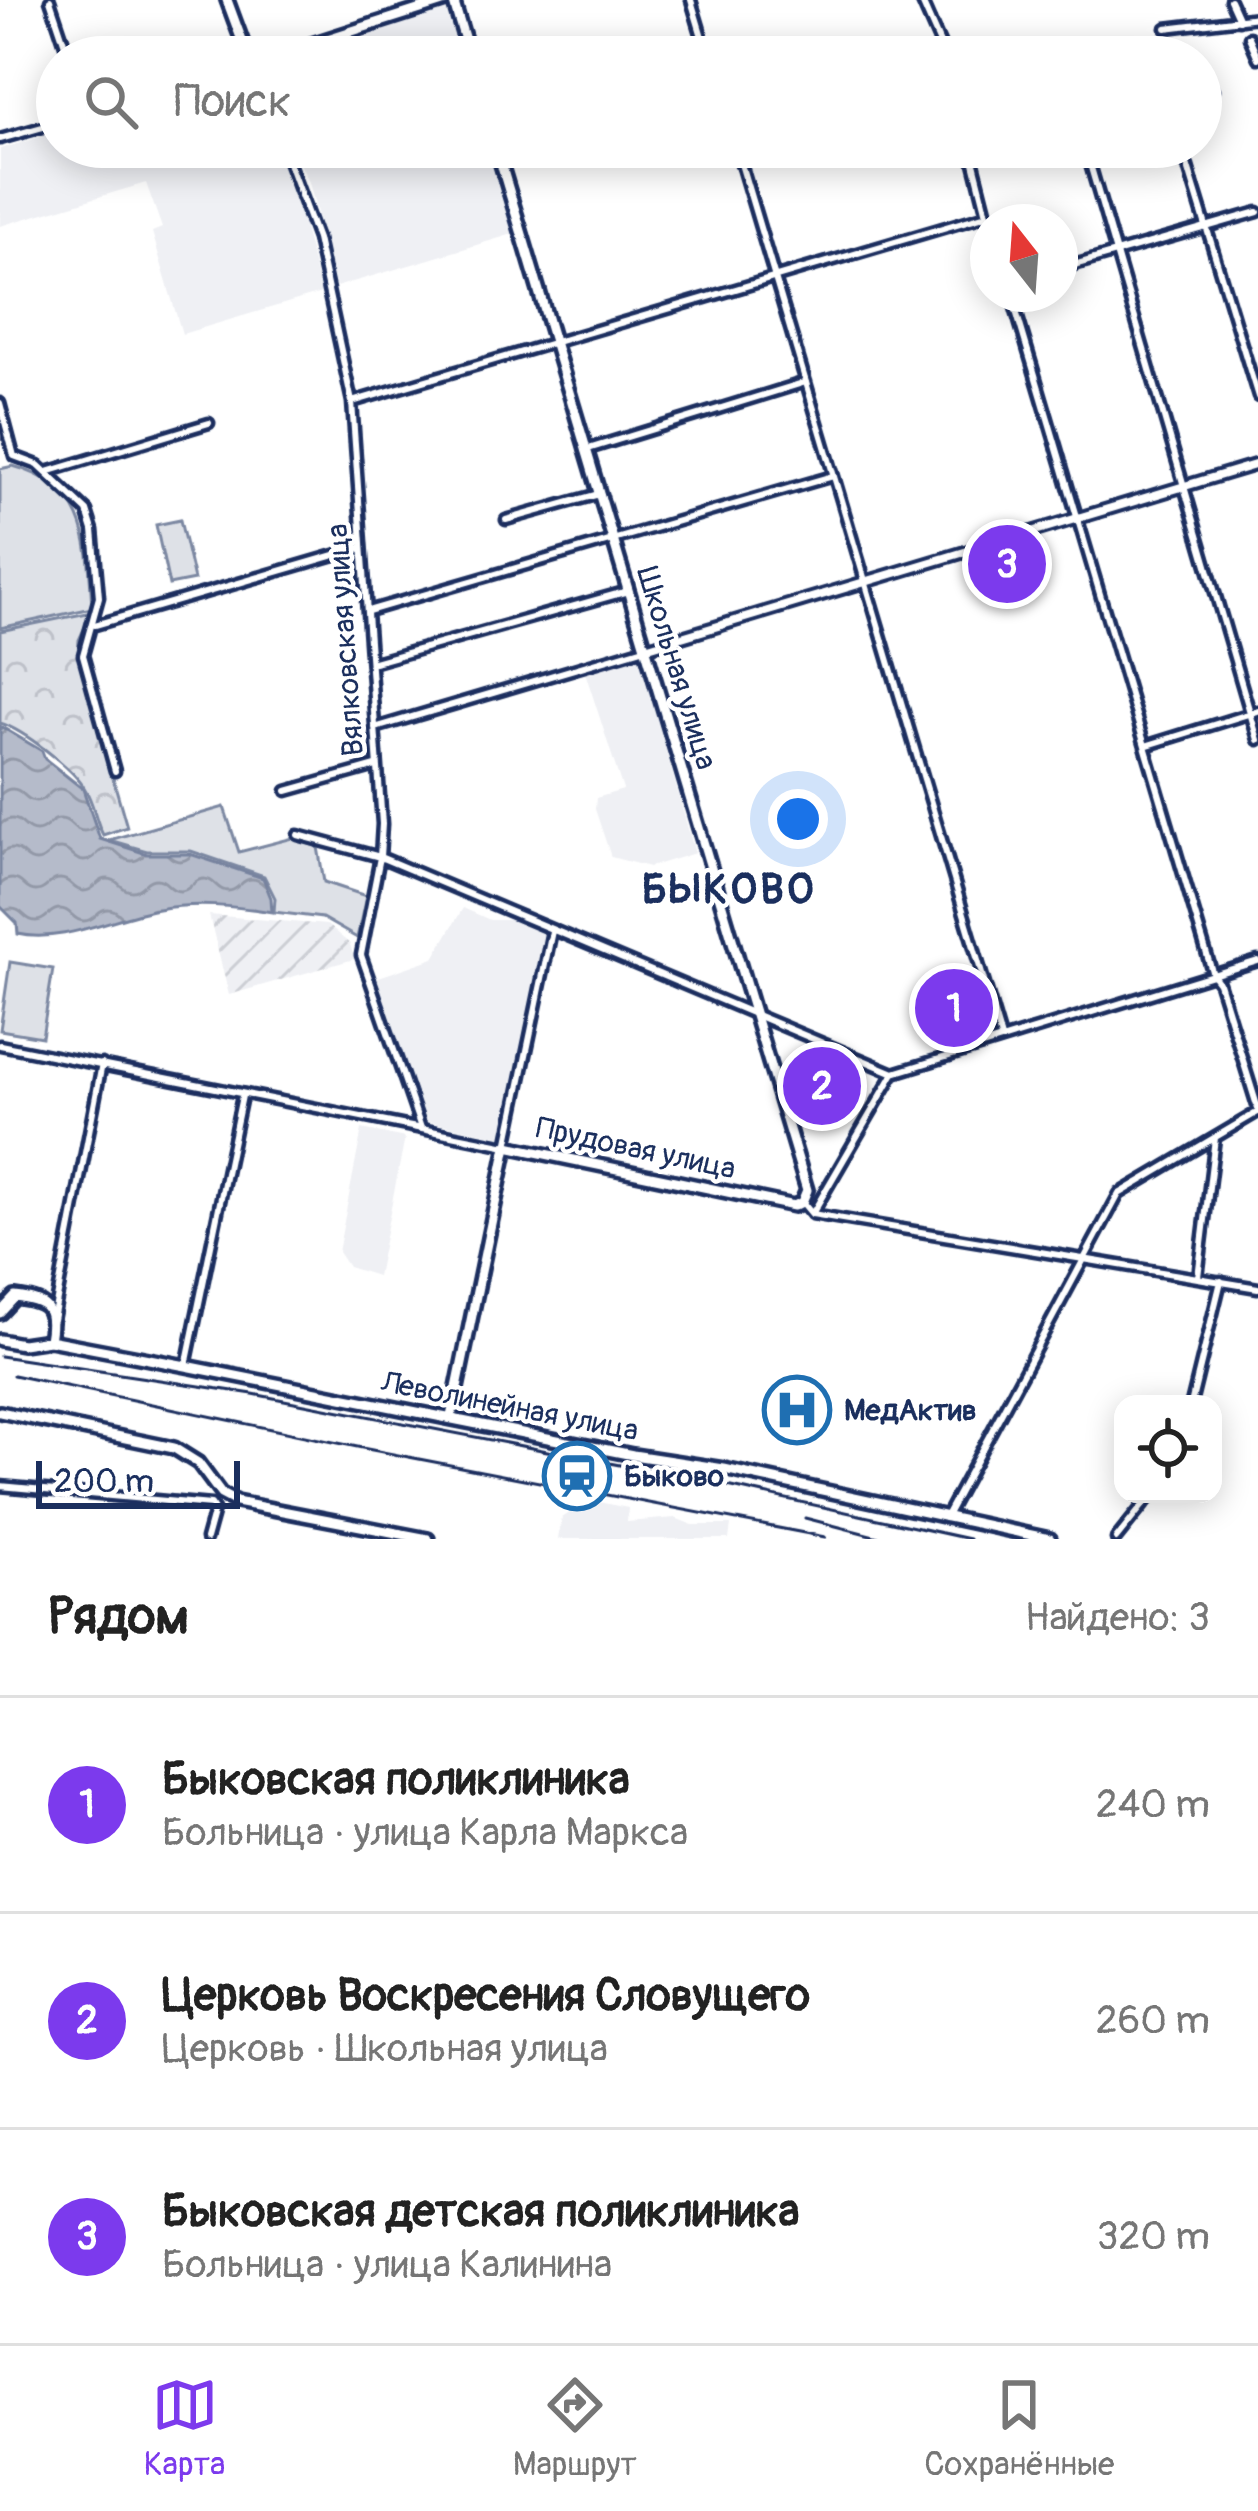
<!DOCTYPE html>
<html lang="ru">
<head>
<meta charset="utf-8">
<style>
	:root { --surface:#fff; --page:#f6f6f6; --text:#222; --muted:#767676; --line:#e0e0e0; --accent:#7c3aed }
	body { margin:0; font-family:Pangolin,sans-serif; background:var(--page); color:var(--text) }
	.controls { position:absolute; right:36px; bottom:36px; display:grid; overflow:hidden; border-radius:24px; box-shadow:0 6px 30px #0003 }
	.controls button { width:108px; height:108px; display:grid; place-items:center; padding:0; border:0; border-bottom:3px solid var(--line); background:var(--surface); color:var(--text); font:60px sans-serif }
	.compass { position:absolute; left:970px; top:204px; width:108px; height:108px; border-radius:50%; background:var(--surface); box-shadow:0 6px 30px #0003; rotate:343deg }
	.scale { position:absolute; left:36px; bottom:30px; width:204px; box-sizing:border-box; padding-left:12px; border:6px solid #1b2f5e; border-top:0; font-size:33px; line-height:42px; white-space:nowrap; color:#1b2f5e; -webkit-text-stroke:9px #fff; paint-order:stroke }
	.you { position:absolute; left:798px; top:819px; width:42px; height:42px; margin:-30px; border:9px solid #fff; border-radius:50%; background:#1a73e8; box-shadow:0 0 0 18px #1a73e833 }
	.badge { display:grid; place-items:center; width:78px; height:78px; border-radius:50%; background:var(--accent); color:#fff; font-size:39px; font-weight:700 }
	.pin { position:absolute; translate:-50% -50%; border:6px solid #fff; box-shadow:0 3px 12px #0006 }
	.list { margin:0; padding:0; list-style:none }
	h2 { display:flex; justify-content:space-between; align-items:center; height:156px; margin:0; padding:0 48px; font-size:51px }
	h2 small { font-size:39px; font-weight:400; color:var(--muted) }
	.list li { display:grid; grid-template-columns:78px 1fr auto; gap:36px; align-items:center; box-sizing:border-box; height:216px; padding:0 48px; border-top:3px solid var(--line) }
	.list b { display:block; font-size:45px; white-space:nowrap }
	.list p { margin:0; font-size:39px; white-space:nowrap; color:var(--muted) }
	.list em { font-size:39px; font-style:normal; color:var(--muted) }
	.icon { flex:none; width:66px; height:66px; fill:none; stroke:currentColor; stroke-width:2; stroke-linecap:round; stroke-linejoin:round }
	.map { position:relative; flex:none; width:1258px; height:1539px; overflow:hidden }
	.search { position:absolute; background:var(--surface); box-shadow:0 6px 30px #0003; left:36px; right:36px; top:36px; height:132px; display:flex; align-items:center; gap:30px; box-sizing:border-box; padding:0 42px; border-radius:66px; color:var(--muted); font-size:45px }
	.sheet { height:804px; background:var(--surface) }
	nav { display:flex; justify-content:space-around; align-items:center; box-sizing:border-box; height:168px; border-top:3px solid var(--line); background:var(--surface); font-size:33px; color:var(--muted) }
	nav a { display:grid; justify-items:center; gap:6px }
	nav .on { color:var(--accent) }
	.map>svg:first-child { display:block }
</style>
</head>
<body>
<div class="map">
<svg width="1258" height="1539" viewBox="0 0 1258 1539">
	<defs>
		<pattern id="industrial-furrows" width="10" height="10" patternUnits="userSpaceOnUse" patternTransform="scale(3)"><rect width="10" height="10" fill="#eff0f4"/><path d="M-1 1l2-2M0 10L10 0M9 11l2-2" fill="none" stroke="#ccced4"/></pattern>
		<pattern id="forest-crowns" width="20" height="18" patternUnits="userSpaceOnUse" patternTransform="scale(3)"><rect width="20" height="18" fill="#dee1e7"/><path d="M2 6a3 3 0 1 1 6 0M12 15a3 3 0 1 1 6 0" fill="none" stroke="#bec1c9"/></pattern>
		<pattern id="water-waves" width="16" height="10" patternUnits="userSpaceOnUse" patternTransform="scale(3)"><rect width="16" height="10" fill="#b5bbca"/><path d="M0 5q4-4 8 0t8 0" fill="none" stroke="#9298a7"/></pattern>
	</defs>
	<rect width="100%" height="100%" fill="#fff"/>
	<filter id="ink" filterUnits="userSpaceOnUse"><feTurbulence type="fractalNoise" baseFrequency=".00833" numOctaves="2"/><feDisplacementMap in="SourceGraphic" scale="24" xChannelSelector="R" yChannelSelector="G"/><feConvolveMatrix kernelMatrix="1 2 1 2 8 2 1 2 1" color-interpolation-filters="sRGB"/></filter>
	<g filter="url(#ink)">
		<path fill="#eff0f4" d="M448 8 462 57H291Z
			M57 132V147H273L294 190 321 293 182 334 152 232 162 228 146 183 0 226V149Z
			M292 147H488L513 234 336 287 309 182Z
			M1031 541 1040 568 982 586 973 560Z
			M639 655 695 853 649 867 611 857 595 809 596 798 623 790 585 672Z
			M463 908 490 920H513L546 935 502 1137 426 1121 376 978 434 958Z
			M972 976 987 1025 936 1040 921 992Z
			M362 1129 405 1138 377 1276 348 1267 338 1252Z
			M574 1497 628 1508 627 1522 675 1518 693 1525H731L729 1539H558L562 1518 571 1512Z"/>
		<path fill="url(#industrial-furrows)" d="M209 915 327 925 350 944 354 959 229 995Z"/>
		<path fill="#dee1e7" stroke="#7c88a2" stroke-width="3" d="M13 466C89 487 88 541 92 608L0 628V469Z
			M180 520 194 580 169 585 156 525Z
			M224 807 239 852 293 838 318 847 324 882 366 896 357 938 322 918 274 912 275 898 264 876 191 851H147L109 840Z
			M10 962 53 969 42 1037 0 1030Z"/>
		<path fill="url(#forest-crowns)" stroke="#7c88a2" stroke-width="3" d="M92 612 79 640 78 656 127 827 103 835C95 820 94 803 85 789 73 768 23 730 0 723V631Z"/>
		<path fill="url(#water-waves)" stroke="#77839f" stroke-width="3" d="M0 726 42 751 45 759 83 789 100 839 147 854H190L263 878 271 898 272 912C233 906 197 902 158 909 113 917 62 944 18 934L17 923 0 906Z"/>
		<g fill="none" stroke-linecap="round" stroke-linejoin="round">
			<defs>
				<path id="minor" d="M50 0 69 57
					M691 0 708 57
					M921 0 946 57
					M1230 0 1239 20
					M1166 28 1258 17
					M1249 37 1258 58
					M972 51 990 57
					M1201 99 1214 90
					M0 139 57 123
					M283 147 317 239 352 402 382 824 380 857 361 955 421 1128
					M736 147 1001 1038
					M970 147 989 222
					M1085 147 1258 740
					M1182 147 1258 397
					M1060 269 1258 212
					M1011 294 1213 975 1219 983 1258 1109
					M352 402 987 215
					M0 403 14 456 38 465 87 511 93 530 99 597 83 655 115 771
					M585 450 806 382
					M47 472 209 423
					M506 520 599 494
					M368 611 833 476
					M95 625 362 547
					M371 663 628 591
					M375 728 645 648
					M1145 746 1258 711
					M287 791 376 766
					M298 835 380 857 894 1073
					M0 1045 507 1146 552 931
					M802 1202 812 1214 1258 1288
					M812 1214 894 1073 1258 961
					M1198 1277 1215 1138
					M53 1320 102 1064
					M186 1366 242 1096
					M1191 1404 1221 1281
					M0 1486 211 1505 214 1510 206 1539
					M945 1518 1119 1194 1258 1112
					M1116 1539 1152 1494"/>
				<path id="tertiary" d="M645 648 1258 464"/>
				<path id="secondary" d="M227 0 248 57
					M453 0 470 57
					M271 57 449 0
					M0 1313 15 1297C47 1301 55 1307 49 1340
					M0 1340 22 1344 49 1340 186 1366 633 1455 724 1469 1050 1539
					M0 1412 174 1448 198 1463 221 1494 236 1502 428 1539
					M451 1417 507 1146 794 1206 802 1202 807 1190 496 147"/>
			</defs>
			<use href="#minor" stroke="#1b2f5e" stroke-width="15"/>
			<use href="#tertiary" stroke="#1b2f5e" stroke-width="16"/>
			<use href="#secondary" stroke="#1b2f5e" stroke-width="18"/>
			<use href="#minor" stroke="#fff" stroke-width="6"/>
			<use href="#tertiary" stroke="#fff" stroke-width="8"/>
			<use href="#secondary" stroke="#fff" stroke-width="9"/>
			<path stroke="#1b2f5e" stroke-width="3" d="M0 1356 253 1394 723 1485 969 1539
				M13 1375 367 1449 825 1537
				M805 1518 886 1539"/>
		</g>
	</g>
	<defs>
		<symbol id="hospital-ring" viewBox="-11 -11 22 22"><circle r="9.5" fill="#fff" stroke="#1f6fb2" stroke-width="1.5"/><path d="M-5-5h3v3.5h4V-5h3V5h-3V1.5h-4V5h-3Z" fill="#1f6fb2"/></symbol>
		<symbol id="station-ring" viewBox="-11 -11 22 22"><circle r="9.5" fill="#fff" stroke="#1f6fb2" stroke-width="1.5"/><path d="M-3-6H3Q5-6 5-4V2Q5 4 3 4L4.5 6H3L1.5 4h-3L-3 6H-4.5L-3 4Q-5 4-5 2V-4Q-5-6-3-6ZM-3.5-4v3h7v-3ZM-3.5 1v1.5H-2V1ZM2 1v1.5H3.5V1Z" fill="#1f6fb2"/></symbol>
	</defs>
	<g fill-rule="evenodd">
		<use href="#hospital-ring" x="759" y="1372" width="76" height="76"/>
		<use href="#station-ring" x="539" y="1438" width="76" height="76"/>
	</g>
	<g text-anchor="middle" stroke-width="9" stroke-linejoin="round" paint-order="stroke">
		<g font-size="30" fill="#1b2f5e" stroke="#fff">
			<text transform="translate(345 640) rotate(-94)" y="10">Вялковская улица</text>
			<text transform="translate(677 668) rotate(73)" y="10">Школьная улица</text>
			<text transform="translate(636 1148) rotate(12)" y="10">Прудовая улица</text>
			<text transform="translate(510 1406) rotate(11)" y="10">Леволинейная улица</text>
		</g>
		<g font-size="30" font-weight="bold" fill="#1b2f5e" stroke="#fff" text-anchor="start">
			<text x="844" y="1420">МедАктив</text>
			<text x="624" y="1486">Быково</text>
		</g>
		<g font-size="42" font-weight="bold" letter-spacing="3" fill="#1b2f5e" stroke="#fff">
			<text x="729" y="903">БЫКОВО</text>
		</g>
	</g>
</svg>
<div class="controls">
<button><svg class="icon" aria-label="locate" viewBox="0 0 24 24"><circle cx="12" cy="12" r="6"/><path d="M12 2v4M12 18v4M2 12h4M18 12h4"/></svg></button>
</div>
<svg class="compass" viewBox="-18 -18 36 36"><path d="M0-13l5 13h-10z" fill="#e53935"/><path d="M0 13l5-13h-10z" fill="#767676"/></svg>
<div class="scale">200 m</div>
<div class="you"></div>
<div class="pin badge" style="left:954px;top:1008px">1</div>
<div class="pin badge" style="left:822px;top:1086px">2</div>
<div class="pin badge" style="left:1007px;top:564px">3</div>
<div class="search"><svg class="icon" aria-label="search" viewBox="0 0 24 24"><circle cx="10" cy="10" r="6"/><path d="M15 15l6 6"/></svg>Поиск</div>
</div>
<section class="sheet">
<h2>Рядом<small>Найдено: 3</small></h2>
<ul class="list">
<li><span class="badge">1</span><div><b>Быковская поликлиника</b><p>Больница · улица Карла Маркса</p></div><em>240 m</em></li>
<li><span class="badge">2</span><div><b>Церковь Воскресения Словущего</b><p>Церковь · Школьная улица</p></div><em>260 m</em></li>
<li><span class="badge">3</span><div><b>Быковская детская поликлиника</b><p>Больница · улица Калинина</p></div><em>320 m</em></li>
</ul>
</section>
<nav>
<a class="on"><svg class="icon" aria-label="map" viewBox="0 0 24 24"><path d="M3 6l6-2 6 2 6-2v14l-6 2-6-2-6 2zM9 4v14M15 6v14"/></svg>Карта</a>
<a><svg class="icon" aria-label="directions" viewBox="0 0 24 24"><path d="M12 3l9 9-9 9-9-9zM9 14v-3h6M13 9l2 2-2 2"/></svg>Маршрут</a>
<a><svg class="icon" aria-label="saved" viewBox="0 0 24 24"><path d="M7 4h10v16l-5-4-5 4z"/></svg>Сохранённые</a>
</nav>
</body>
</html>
